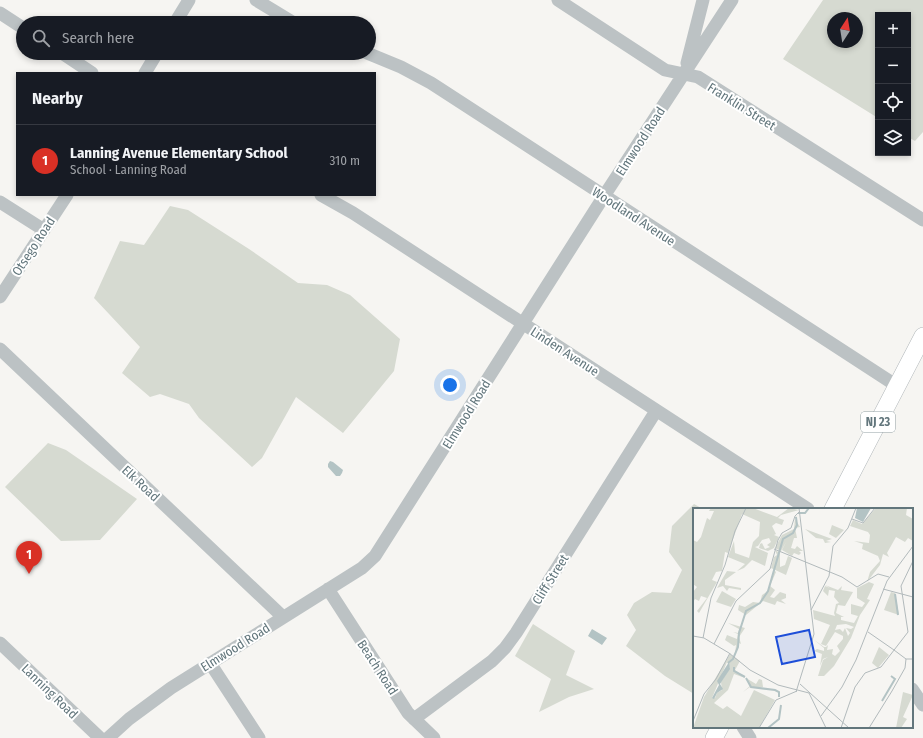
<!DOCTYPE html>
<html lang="en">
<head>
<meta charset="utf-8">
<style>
	:root { --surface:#171b24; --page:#20242c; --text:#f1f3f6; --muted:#9ea1a6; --line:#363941; --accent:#d93025 }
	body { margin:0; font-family:"Fira Sans Condensed",sans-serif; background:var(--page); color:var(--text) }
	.controls { position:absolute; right:12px; top:12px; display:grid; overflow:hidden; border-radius:0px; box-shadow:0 2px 6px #0003 }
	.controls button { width:36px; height:36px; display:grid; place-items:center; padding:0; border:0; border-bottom:1px solid var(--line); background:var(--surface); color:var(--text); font:20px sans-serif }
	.compass { position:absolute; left:827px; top:12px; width:36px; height:36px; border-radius:50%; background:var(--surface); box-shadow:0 2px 6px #0003; rotate:12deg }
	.you { position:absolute; left:450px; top:385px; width:14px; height:14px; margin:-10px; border:3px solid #fff; border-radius:50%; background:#1a73e8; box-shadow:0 0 0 6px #1a73e833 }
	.badge { display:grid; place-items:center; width:26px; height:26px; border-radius:50%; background:var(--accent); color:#fff; font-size:13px; font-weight:700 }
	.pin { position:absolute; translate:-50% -33px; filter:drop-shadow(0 1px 2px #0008) }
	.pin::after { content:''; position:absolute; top:21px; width:14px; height:12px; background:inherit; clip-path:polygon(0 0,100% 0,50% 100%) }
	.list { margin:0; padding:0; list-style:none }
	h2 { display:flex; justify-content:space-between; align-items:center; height:52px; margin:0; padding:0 16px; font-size:17px }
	h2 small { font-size:13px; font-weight:400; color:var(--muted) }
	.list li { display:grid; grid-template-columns:26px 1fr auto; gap:12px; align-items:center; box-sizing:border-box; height:72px; padding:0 16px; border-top:1px solid var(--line) }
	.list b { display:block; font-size:15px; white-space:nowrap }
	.list p { margin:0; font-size:13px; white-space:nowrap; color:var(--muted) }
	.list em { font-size:13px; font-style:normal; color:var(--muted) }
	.icon { flex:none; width:22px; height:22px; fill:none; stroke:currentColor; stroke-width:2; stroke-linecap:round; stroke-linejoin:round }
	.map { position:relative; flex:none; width:923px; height:738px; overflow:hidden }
	.search { position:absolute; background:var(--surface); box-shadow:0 2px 6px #0003; left:16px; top:16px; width:360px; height:44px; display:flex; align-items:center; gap:10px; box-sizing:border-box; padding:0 14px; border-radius:22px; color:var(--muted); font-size:15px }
	.panel { position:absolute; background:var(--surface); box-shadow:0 2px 6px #0003; left:16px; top:72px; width:360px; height:124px; border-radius:0px }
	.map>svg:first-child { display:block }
</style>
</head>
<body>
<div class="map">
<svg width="923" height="738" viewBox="0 0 923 738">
	<rect width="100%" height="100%" fill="#f6f5f2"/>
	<path fill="#d6dad1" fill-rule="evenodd" d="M823 0H923V132L915 141 908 137V15H878V118L783 59ZM833 18H857V42H833Z
		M170 206 188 210 249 249 298 283 327 285 350 295 400 339 394 371 343 433 296 397 262 458 252 467 199 418 189 404 160 394 150 397 122 373 140 347 94 298 120 241 144 245Z
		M48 443 66 450 137 499 100 540 61 541 5 487Z
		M694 504 703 509H694V694L665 676 626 646 636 630 627 615 634 603 652 592 671 593 682 570 669 552 672 526Z
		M533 624 575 651 566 675 594 689 569 697 539 712 551 679 515 656Z"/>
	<path fill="#b3c3c4" d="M330 461 333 462 343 470 342 473 340 476H336L328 467V464Z
		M592 629 607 638 602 645 588 636Z"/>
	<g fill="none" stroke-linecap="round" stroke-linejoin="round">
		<defs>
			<path id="major" d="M833 509 923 336
				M714 738 720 727"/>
		</defs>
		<use href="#major" stroke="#b0b6b9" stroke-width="18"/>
		<path stroke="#bcc2c4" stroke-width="13" d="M256 0 294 23
			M558 0 665 70 698 77 923 220
			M0 13 23 28
			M175 23 189 0
			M62 53 92 73
			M367 53 401 67 431 83 897 386
			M687 63 703 0
			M145 73 157 53
			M321 195 353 213 808 509
			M0 202 44 230
			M0 297 67 195
			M0 349 283 617
			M328 589 408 713 434 738
			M0 643 100 738
			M210 663 259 738
			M912 689 923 705
			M414 719 492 661 505 648 516 633 656 411
			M743 727 750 738
			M108 738 129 719 171 688 362 568 375 556 604 196 732 0"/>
		<use href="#major" stroke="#fff" stroke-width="17"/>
	</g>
	<g text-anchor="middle" stroke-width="4" stroke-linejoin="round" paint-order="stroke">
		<rect fill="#fff" stroke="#919fa3" stroke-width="1" x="861" y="412" width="34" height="20" rx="3"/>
		<g font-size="12" font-weight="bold" fill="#62767c">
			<text x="878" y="426">NJ 23</text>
		</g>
		<g font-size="13" fill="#62767c" stroke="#fff">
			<text transform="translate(742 106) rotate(32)" y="5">Franklin Street</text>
			<text transform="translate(640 141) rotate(-57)" y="5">Elmwood Road</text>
			<text transform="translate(634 216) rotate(33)" y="5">Woodland Avenue</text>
			<text transform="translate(33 246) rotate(-57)" y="5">Otsego Road</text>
			<text transform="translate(565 351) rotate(33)" y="5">Linden Avenue</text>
			<text transform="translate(466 414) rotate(-58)" y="5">Elmwood Road</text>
			<text transform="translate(141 483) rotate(43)" y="5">Elk Road</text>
			<text transform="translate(550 579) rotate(-58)" y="5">Cliff Street</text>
			<text transform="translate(235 647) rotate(-32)" y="5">Elmwood Road</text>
			<text transform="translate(378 667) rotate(57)" y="5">Beach Road</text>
			<text transform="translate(50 691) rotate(44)" y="5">Lanning Road</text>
		</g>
	</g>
	<g transform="translate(693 508)">
		<rect width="220" height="220" fill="#f6f5f2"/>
		<path d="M18 0H60L84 9 96 0 106 2 88 7 85 10 91 12 89 17 83 15 79 18 83 26 81 27 86 29 81 40 75 43 66 40 67 36 69 35 72 41 77 39 74 37 78 34 76 30 69 32 65 38 62 39 75 45 72 58 59 52 51 60 44 63 52 56 35 49 41 33 42 45 56 50 60 34 66 28 67 14 49 6 35 45 32 44 29 63 23 64 19 72 24 74 6 105 4 103 14 90 8 88 6 93 2 91 0 94V84L4 79 0 76V32L4 34 8 29 14 10 17 12 21 3H16ZM183 0H214L213 7 220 11V33L215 30 212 34 203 29 194 45 196 49 190 46 187 57 174 74 177 64 187 53 185 48 169 41 170 36 161 33 176 35 177 27 175 24 157 18 160 12 169 16ZM105 6 102 11 107 19 102 20 104 30H101L98 40 102 41 104 38 110 43H106L108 45 106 47 101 45 99 48 89 42 93 34 88 43 82 40 89 27 101 21 102 10ZM139 17 151 22 143 30 136 26ZM112 21 139 31 133 33 138 34 132 35 130 31 123 30ZM82 42 87 45V59L92 57 95 48 99 50 93 67 78 60 81 49 84 47ZM81 62 83 64 77 78 82 82 77 89 81 90 87 84 93 86V90L88 92 93 96 84 93 82 97 70 93 53 107 45 102 46 97 52 99 60 94 67 95 69 87 75 83ZM34 63 43 64 32 72V77L48 80V82L36 80 34 83 30 78 24 80ZM176 74 181 76 174 91 177 92 167 107 158 130 141 158 131 168H125L130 152 135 149 130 151 127 158 129 146 121 143 124 141 131 143V140L120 131 131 139H133L135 137 134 142 140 141 139 146 142 148 147 143 144 138 150 131V128L142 124 133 138 128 136 137 117 121 111 120 102 142 108 141 105 143 96 146 95 141 89 142 83 136 82 135 88 130 83 132 78 137 80 132 77 145 82 149 78 148 82 160 84 152 98 145 97 143 105 151 109H148V112L161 115 165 108 158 106V96L169 99 172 95 164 90V80ZM153 116 161 119 158 121 153 120 157 125 155 128 152 120 150 124 147 121 142 122 144 117ZM29 83 43 91 38 99 23 94ZM198 84 202 85 206 107 191 102ZM35 115 52 120 46 129 48 136 46 135 42 147 43 137 41 138 32 132 34 127 44 131 45 126 40 124 45 125 46 121ZM186 139 196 147 185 160 179 155ZM37 146 47 153 42 162 52 170 41 166 35 182 21 195 30 201 34 198 48 208 61 182 82 192 66 220H0L11 189ZM34 154 37 160 28 174 29 182 24 185 22 190H19ZM53 170 63 176 66 171 69 172 70 179H57L50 184 57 178ZM210 184 220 187 210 209 214 211 208 220H203Z" fill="#d6dad1" fill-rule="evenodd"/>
		<path d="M164 0H178L170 14 162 10ZM36 154 37 161 27 176 30 181 24 185 21 191 19 190 26 177 24 173Z" fill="#b3c3c4"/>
		<path fill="none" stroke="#b3c3c4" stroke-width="2" d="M105 5H112L116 0M202 86 205 107M35 155 40 151 45 139 46 125 53 103 67 95 75 83 90 31 100 25 104 17 103 9M41 159V163L52 169M53 170 58 179 82 182 86 184V189M189 193 202 171 198 168M75 220 86 211 88 197"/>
		<path fill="none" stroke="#b2babc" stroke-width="1" d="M159 11 170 15 182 0M81 41 149 69 164 79 185 66 196 69M190 81 220 89M118 102 136 68 140 38 155 20 163 0M175 124 201 142M0 128 11 130 36 145 57 162 85 177 116 185 133 220M10 130 18 90 32 57 42 23 53 0M21 136 43 93 77 61 85 32 89 25 98 20 102 8 107 3M201 142 213 151H220M107 176 156 220M103 184 121 126 106 0M128 208 149 179 163 152 194 73 220 38M0 213 11 186 23 171 37 145M66 220 83 192 104 183M148 220 162 179 172 165 188 159 215 124 208 78 220 53M176 220 199 183 212 160 213 151"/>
		<path fill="#1d4ed8" fill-opacity="0.15" stroke="#1d4ed8" stroke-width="2" d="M116 122 122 149 89 156 83 129Z"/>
		<rect width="220" height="220" fill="none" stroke="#62767c" stroke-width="2"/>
	</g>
</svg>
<div class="controls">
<button>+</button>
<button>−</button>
<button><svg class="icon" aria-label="locate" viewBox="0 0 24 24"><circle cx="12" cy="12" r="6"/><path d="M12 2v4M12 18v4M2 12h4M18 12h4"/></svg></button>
<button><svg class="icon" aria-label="layers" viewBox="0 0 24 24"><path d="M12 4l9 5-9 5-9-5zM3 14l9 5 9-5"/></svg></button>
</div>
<svg class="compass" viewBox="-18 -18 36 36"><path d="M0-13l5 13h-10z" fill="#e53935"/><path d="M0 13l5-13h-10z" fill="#9ea1a6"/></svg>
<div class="you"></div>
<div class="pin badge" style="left:29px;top:574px">1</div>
<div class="search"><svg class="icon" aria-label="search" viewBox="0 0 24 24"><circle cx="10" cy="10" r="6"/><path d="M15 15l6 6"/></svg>Search here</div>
<section class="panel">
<h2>Nearby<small></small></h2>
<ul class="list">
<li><span class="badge">1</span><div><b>Lanning Avenue Elementary School</b><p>School · Lanning Road</p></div><em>310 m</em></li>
</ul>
</section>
</div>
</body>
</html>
